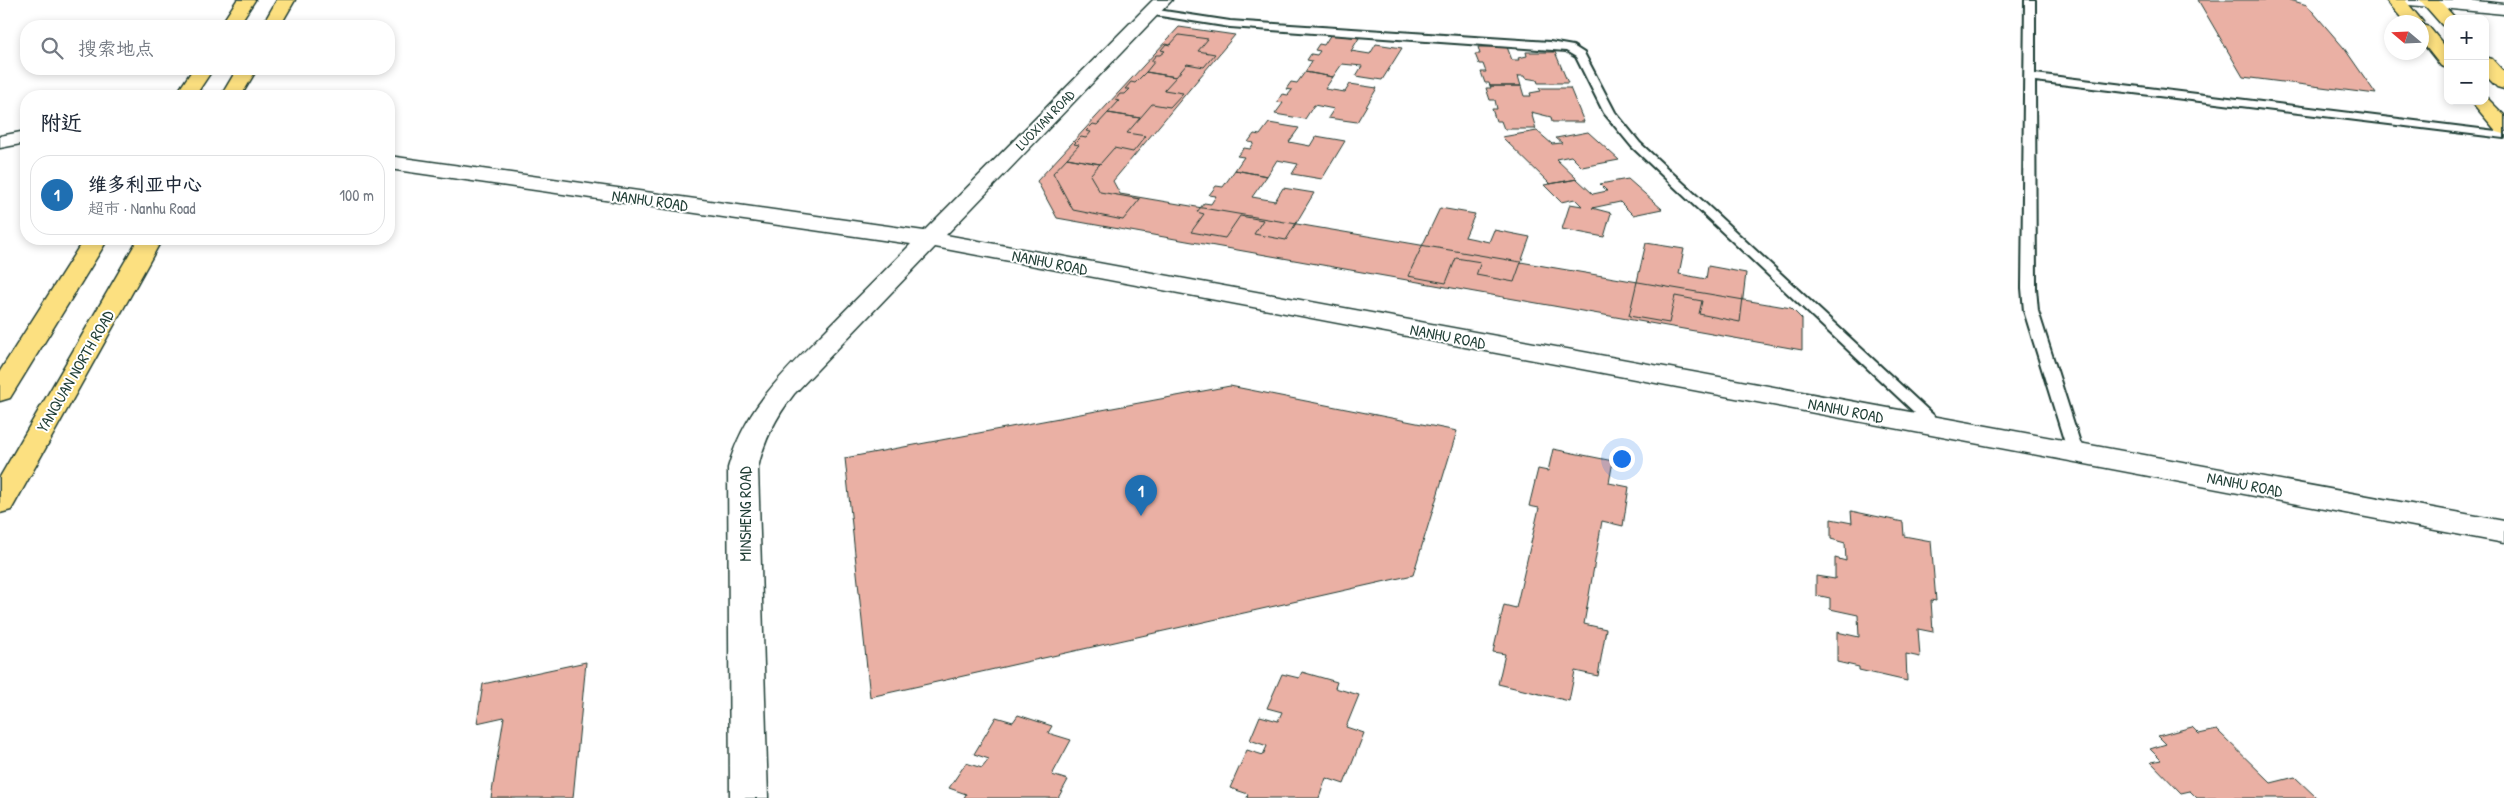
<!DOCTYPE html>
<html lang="zh">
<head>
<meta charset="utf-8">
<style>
	:root { --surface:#fff; --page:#f2f2f3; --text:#1f2937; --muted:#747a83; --line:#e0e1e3; --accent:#1f6fb2 }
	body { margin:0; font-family:"Patrick Hand","LXGW WenKai TC",sans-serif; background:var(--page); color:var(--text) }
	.controls { position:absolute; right:15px; top:15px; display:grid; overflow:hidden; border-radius:10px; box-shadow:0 2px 8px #0003 }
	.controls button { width:45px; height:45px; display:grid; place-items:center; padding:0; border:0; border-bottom:1px solid var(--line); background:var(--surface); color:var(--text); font:25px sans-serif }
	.compass { position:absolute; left:2384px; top:15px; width:45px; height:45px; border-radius:50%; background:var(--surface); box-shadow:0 2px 8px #0003; rotate:289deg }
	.you { position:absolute; left:1621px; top:458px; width:18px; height:18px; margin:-12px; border:4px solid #fff; border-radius:50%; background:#1a73e8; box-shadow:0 0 0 8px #1a73e833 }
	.badge { display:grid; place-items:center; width:32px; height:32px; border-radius:50%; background:var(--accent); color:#fff; font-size:16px; font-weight:700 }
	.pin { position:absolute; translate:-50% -41px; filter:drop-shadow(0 1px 2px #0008) }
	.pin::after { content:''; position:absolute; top:26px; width:18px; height:15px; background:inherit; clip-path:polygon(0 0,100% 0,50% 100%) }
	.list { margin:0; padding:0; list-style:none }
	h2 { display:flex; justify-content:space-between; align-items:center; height:65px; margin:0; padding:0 20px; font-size:21px }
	h2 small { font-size:16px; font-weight:400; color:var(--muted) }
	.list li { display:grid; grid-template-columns:32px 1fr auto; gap:15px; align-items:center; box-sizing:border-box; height:80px; margin:0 10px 10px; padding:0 10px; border:1px solid var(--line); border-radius:20px }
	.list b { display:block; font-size:19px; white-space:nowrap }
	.list p { margin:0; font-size:16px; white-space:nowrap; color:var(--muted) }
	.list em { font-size:16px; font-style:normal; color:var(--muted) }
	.icon { flex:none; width:28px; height:28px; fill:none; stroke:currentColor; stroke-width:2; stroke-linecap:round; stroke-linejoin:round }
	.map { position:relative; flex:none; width:2504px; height:798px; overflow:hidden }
	.search { position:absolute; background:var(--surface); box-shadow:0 2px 8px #0003; left:20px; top:20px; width:375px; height:55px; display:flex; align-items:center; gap:12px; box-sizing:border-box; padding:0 18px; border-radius:20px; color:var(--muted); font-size:19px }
	.panel { position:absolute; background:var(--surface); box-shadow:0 2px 8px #0003; left:20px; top:90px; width:375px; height:155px; border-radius:20px }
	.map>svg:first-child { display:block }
</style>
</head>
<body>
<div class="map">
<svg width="2504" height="798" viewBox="0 0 2504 798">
	<rect width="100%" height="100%" fill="#fff"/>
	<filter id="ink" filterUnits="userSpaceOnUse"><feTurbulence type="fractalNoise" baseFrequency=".02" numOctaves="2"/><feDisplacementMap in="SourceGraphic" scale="10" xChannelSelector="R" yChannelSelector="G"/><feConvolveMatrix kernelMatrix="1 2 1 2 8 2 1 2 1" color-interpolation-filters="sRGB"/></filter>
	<g filter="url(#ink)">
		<path fill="#eab0a4" stroke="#1f3d34" d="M2198 0H2290L2307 5 2344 48 2376 94 2243 77Z
			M1179 27 1235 35 1113 181 1120 194 1791 308 1802 319V350L1057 218 1037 181Z
			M1331 34 1359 38 1351 51 1370 54 1376 44 1402 48 1382 80 1356 76 1362 66 1342 64 1333 77 1305 72 1312 61 1307 60 1311 54 1317 55 1320 51 1315 50 1319 44 1324 45Z
			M1179 35 1208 39 1198 51 1215 54 1204 67 1187 64 1176 77 1146 72 1155 61H1151L1156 55H1160L1165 51 1161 50 1166 44 1170 45Z
			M1478 47H1507L1512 60H1519L1518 58 1527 56 1526 52H1555L1568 83H1538L1537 80 1525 78 1524 76H1518L1521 86H1490L1489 83H1485L1481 72H1486L1483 64H1479L1475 54H1480Z
			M1146 72 1176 77 1164 90 1183 93 1170 107 1152 104 1140 118 1108 113 1119 101 1115 100 1120 94H1125L1130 89H1125L1131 82 1135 83Z
			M1305 72 1333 77 1325 89 1345 92 1350 84 1377 88 1357 122 1328 118 1334 109 1314 105 1305 119 1275 114 1283 103 1277 102 1282 94 1288 95 1292 90 1286 89 1291 82 1297 83Z
			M1490 86H1521L1524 96H1531L1530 93 1541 91 1539 88H1570L1584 122H1552L1551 117 1531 112 1536 129H1504L1501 121H1496L1492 109H1497L1495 100H1490L1486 88H1491Z
			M1108 113 1140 118 1127 133 1146 136 1133 152 1114 148 1100 164 1067 158 1079 145 1074 144 1081 137 1086 138 1091 132 1086 131 1093 124 1097 125Z
			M1269 123 1299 128 1289 142 1310 146 1316 136 1345 141 1322 179 1292 174 1298 164 1277 160 1267 176 1235 170 1244 157 1237 156 1244 148 1250 149 1254 143 1248 142 1254 134 1260 135Z
			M1537 131 1552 144 1562 143 1556 138 1588 132 1619 160 1582 167 1571 156 1556 159 1577 179 1550 184 1502 137Z
			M1067 158 1100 164 1090 175 1100 192 1140 199 1123 220 1073 210 1053 173Z
			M1235 170 1267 176 1252 197 1275 201 1283 188 1314 193 1286 240 1254 234 1263 220 1240 216 1225 238 1191 232 1204 214 1197 212 1204 203 1211 204 1216 196 1209 195 1216 186 1223 187Z
			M1577 179 1593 194 1607 191 1600 184 1628 179 1662 209 1633 215 1620 202 1592 208 1611 213 1604 237 1562 229 1570 204 1582 206 1575 199 1561 202 1544 185Z
			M1440 208 1475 214 1465 237 1489 242 1494 230 1530 237 1514 282 1476 275 1481 262 1456 258 1446 283 1408 276Z
			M1646 243 1684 249 1679 274 1706 279 1708 266 1746 273 1740 322 1699 314 1702 301 1675 296 1669 323 1629 316Z
			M1230 386 1457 431 1413 575 870 697 845 458Z
			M1553 449 1613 461 1609 483 1629 487 1623 526 1602 521 1584 624 1606 629 1598 676 1575 671 1569 701 1498 684 1505 654 1493 652 1504 605 1516 608 1539 508 1529 506 1538 469 1548 471Z
			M1851 511 1903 522 1904 536 1931 541 1936 601 1931 600 1933 632 1918 629 1920 657 1906 654 1907 681 1859 670V667L1837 662V632L1859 637 1858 615 1830 609V598L1816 595V576L1835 579V558L1846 561 1845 543 1831 539V519L1852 523Z
			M586 662 573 798H491L504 717 477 723 483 684Z
			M1302 672 1337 682 1335 688 1359 695 1346 727 1364 733 1344 784 1326 778 1319 798H1247L1248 794 1230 788 1247 750 1263 755 1267 746 1250 740 1260 716 1278 721 1282 712 1267 708 1282 674 1299 678Z
			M1018 715 1052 726 1048 733 1071 740 1052 775 1068 780 1058 798H964L966 794 949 788 966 763 982 768 989 759 974 754 996 717 1013 722Z
			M2192 727 2199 734 2217 730 2271 783 2295 777 2317 798H2197L2190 791 2181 793 2151 762 2161 760 2150 749 2166 744 2158 736Z"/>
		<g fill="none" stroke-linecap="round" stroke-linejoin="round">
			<defs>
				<path id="lane" d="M2025 0H2035V74L2504 132V138L2035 81 2036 288 2038 311 2083 452 2081 456H2069L2024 311 2022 288Z
					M1151 9 1230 21 1550 42 1573 46 1584 53 1615 112 1640 143 1945 426 1942 429H1932L1632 147 1604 113 1576 57 1566 51 1230 27 1148 14V10Z"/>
				<path id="secondary" d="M1153 0H1172L946 235 2504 521V543L935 247 794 394C776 417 764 440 758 468L768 798H730L728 468C744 409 784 372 826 330 854 301 883 273 911 244L389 169V156L924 231Z
					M2400 0H2466L2504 4V14L2409 5 2403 4Z
					M192 90 203 92 206 96H182L185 92Z
					M26 131V143L0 148V136Z"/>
				<path id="primary" d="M237 0H255L238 26H220Z
					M277 0H295L280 26H262Z
					M2386 0H2405L2423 22 2422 24V22H2405Z
					M2420 0H2439L2456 19H2448V26L2442 25Z
					M2422 25 2429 27 2448 50V68L2441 66 2422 42Z
					M2485 57 2492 59 2504 72V89L2497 87 2485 75Z
					M193 69H213L195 96H175Z
					M237 69H257L241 96H221Z
					M2485 96 2504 115V134L2497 132 2471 101H2485Z
					M84 239H108L10 398 0 401V371Z
					M138 239H162L15 503 11 510 0 513V477Z"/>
			</defs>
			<use href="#lane" stroke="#1f3d34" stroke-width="4"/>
			<use href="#secondary" stroke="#1f3d34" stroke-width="3"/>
			<use href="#primary" stroke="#1f3d34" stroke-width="3"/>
			<use href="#lane" fill="#fff" fill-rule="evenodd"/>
			<use href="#secondary" fill="#fff" fill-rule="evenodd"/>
			<use href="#primary" fill="#fce080" fill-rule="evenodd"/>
		</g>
	</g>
	<g text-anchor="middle" stroke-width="4" stroke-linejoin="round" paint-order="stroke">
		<g font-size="14" fill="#1f3d34" stroke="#fff">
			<text transform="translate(1045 120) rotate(-46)" y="5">LUOXIAN ROAD</text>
		</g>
		<g font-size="16" fill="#1f3d34" stroke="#fff">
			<text transform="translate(650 200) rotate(8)" y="6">NANHU ROAD</text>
			<text transform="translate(1050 262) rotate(11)" y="6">NANHU ROAD</text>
			<text transform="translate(1448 336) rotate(11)" y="6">NANHU ROAD</text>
			<text transform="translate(75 371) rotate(-60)" y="6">YANQUAN NORTH ROAD</text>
			<text transform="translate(1846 410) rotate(11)" y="6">NANHU ROAD</text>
			<text transform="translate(2245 484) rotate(11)" y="6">NANHU ROAD</text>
			<text transform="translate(745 514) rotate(-90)" y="6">MINSHENG ROAD</text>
		</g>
	</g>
</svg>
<div class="controls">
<button>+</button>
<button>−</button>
</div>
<svg class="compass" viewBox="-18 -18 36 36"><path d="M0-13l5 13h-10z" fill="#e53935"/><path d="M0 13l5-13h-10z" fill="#747a83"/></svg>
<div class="you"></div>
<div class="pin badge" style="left:1141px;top:516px">1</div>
<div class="search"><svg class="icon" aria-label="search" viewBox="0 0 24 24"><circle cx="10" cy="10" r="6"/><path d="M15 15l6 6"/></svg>搜索地点</div>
<section class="panel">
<h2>附近<small></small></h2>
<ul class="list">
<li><span class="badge">1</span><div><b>维多利亚中心</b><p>超市 · Nanhu Road</p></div><em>100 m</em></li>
</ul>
</section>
</div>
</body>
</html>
